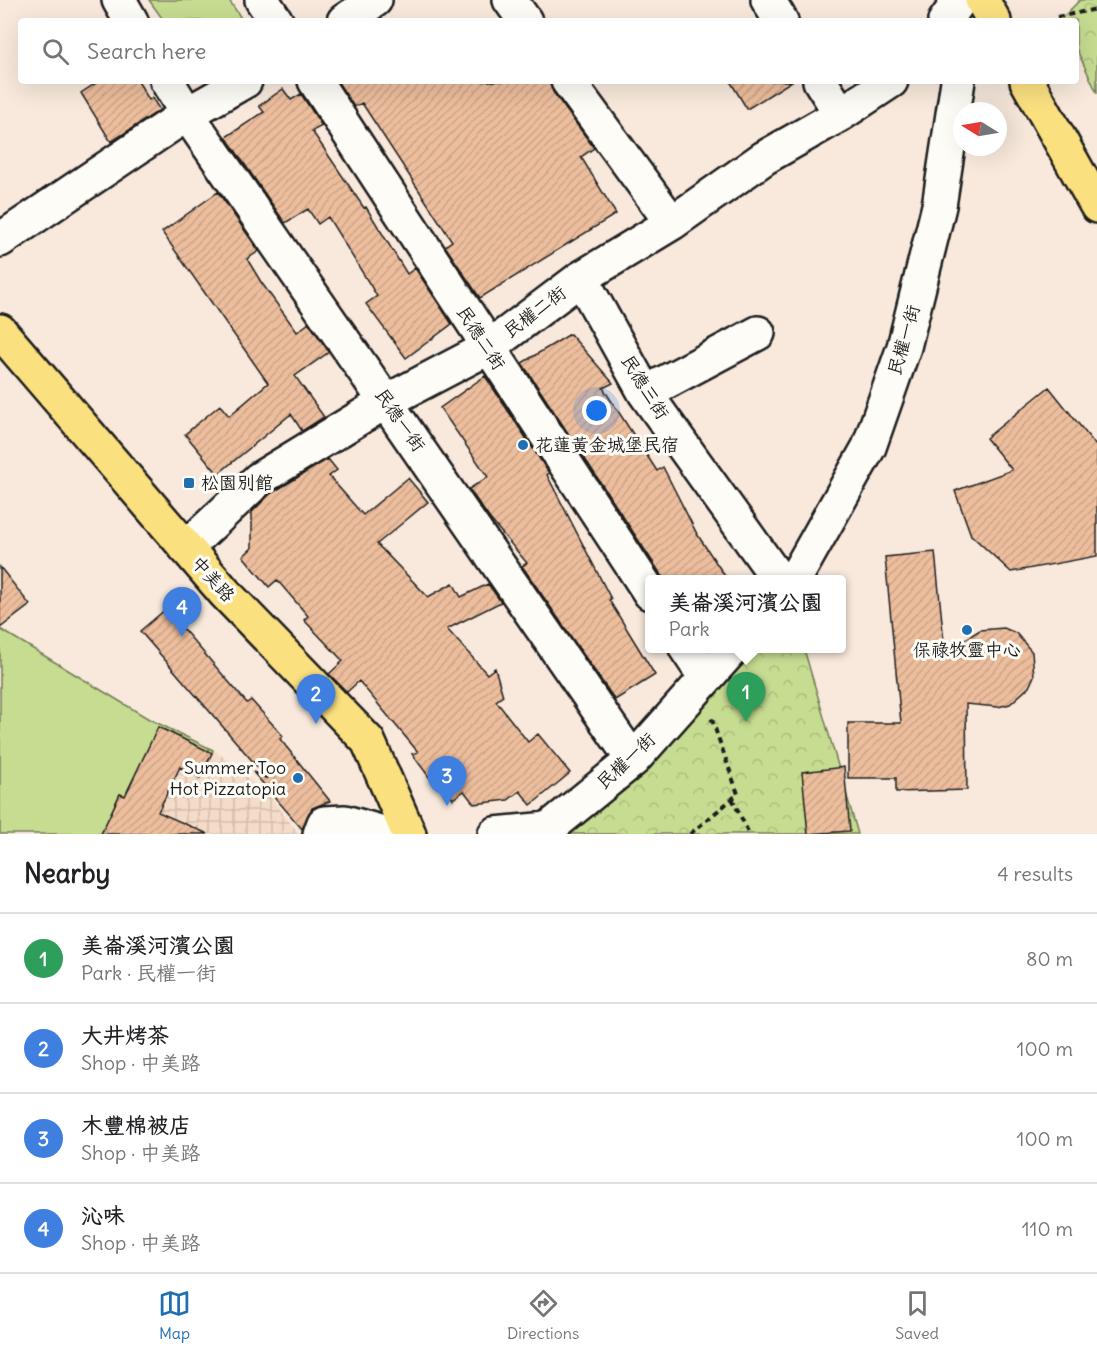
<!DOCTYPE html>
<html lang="en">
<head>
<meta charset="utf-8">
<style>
	:root { --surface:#fff; --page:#f2f2f2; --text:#202124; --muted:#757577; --line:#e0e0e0; --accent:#1f6fb2 }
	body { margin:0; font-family:Delius,"LXGW WenKai TC",sans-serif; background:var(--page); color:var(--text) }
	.compass { position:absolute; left:953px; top:102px; width:54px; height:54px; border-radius:50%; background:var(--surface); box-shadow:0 6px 24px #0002; rotate:281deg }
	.you { position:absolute; left:597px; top:411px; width:21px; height:21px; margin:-15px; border:4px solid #fff; border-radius:50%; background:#1a73e8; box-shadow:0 0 0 9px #1a73e833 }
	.badge { display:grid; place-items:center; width:39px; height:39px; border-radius:50%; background:var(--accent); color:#fff; font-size:20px; font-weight:700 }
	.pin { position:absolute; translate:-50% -50px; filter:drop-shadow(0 2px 3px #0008) }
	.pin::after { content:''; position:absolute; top:32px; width:21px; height:18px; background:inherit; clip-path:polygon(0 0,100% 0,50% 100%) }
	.popup { position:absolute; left:645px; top:575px; width:201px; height:78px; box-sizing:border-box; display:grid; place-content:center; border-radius:6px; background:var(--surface); filter:drop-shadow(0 2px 4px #0005); font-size:20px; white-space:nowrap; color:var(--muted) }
	.popup b { font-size:22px; color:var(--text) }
	.popup::after { content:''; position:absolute; left:50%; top:100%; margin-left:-12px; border:12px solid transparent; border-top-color:var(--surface) }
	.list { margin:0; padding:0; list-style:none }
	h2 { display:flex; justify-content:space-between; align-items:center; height:78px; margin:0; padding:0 24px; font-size:26px }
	h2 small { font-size:20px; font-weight:400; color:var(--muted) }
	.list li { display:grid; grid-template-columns:39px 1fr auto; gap:18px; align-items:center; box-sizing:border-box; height:90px; padding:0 24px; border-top:2px solid var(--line) }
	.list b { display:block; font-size:22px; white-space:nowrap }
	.list p { margin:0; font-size:20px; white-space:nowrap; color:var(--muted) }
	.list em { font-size:20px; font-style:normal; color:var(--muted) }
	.icon { flex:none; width:33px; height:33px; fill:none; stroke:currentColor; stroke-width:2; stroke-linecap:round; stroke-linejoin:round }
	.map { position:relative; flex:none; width:1097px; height:834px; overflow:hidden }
	.search { position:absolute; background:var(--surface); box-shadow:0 6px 24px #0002; left:18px; right:18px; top:18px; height:66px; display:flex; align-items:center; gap:15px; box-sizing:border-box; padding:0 21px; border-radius:6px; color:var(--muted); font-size:22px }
	.sheet { height:438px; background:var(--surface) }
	nav { display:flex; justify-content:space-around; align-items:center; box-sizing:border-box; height:84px; border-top:2px solid var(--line); background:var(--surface); font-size:16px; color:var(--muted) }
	nav a { display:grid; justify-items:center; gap:3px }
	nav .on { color:var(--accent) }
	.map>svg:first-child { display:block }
</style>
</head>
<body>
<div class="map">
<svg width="1097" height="834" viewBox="0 0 1097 834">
	<defs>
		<pattern id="industrial-grid" width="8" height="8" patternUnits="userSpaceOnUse" patternTransform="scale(1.5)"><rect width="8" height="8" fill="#f5dcc9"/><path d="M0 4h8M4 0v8" fill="none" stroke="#d1bcac"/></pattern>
		<pattern id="forest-crowns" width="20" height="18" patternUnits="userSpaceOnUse" patternTransform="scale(1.5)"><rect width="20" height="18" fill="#c6dc91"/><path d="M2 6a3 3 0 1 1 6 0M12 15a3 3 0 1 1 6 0" fill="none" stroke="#aabc7c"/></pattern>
		<pattern id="building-hatch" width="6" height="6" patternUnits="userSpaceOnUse" patternTransform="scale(1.5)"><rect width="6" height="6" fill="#edbe9d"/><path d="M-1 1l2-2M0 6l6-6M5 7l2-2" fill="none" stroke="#cba387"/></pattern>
	</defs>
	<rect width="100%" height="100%" fill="#f8e9dc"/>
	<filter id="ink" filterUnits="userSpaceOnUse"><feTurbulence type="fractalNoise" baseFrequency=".0167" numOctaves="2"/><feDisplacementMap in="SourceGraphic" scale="12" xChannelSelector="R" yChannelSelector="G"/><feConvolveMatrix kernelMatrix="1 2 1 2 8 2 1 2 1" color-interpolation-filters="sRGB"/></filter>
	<g filter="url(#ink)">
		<path fill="url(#industrial-grid)" d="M0 629 149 719 217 752 270 796 299 834H0Z"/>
		<path fill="#c6dc91" stroke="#717c56" stroke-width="1.5" d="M149 0H229L243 21H164Z
			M0 629 149 719 213 750 212 753 159 727 125 796 120 794 101 834H0Z"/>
		<path fill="url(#forest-crowns)" stroke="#717c56" stroke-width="1.5" d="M1080 0H1097V93L1076 48V21H1063L1062 18Z
			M733 648 804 649 858 834H495L548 829Z"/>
		<path fill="url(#building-hatch)" stroke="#1c1c1c" stroke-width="1.5" d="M99 81H138L149 100 152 98 160 110 111 142 81 93Z
			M337 81H550L553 92 594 148 581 157 616 214 480 298 445 246 452 241 362 103 354 107Z
			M730 81H792L747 109Z
			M283 89 291 100 301 94 322 126 312 131 364 208 366 207 407 274 415 268 452 324 406 358 366 304 377 296 328 217 318 224 308 209 285 223 226 137 264 112 259 106Z
			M218 192 259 251 247 259 261 282 297 332 309 323 329 352 295 376 324 417 302 431 291 414 218 474 185 434 220 405 229 416 268 383 162 232Z
			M570 334 613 383 603 388 657 471 663 467 697 534 727 579H664L522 363Z
			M485 376 549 473 547 475 611 599 609 600 655 675 615 700 522 566 527 563 490 519 469 489 488 477 440 408Z
			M1049 387 1097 447V556L1011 572 971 535 955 491 1012 470 986 438Z
			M328 459 337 470 329 476 363 515 408 478 428 502 377 544 428 597 453 583 461 597 488 584 501 602 447 629 487 674 495 668 503 696 496 701 528 742 538 734 570 773 531 805 520 791 508 800 474 804 464 791 453 799 440 781 435 785 412 754 418 752 359 681 347 692 329 674 343 661 304 620 308 616 277 580 269 587 243 556 252 548V512L270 494Z
			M935 552 945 652 980 630 1004 628 1016 633 1032 652 1034 676 1029 687 1010 704 998 707 966 704 967 790 896 792V778H848V723H901L885 557Z
			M0 567 30 605 0 628Z
			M166 609 247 703 251 700 283 736 280 739 330 801 312 808 302 829 253 772 268 779 140 631Z
			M158 727 212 753 200 778 180 767 158 812 208 834H101L120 794 125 796Z
			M844 767 850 831 808 834 802 772Z"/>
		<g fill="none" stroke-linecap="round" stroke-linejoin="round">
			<defs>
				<path id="minor" d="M119 0 131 21
					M262 0 276 21
					M510 0 525 21
					M768 0 781 21
					M344 21 375 0
					M945 21 960 0
					M167 81 187 114 633 760
					M315 81 650 593
					M568 81 672 223
					M820 81 841 114
					M0 240 187 114 245 81
					M581 278 645 393 779 580
					M645 393 758 333
					M186 548 259 479 387 401 488 348 581 278 672 223 764 158 841 114 891 81
					M794 580 869 447 904 347 939 206 958 81
					M686 648 706 678
					M320 834 324 823 345 822 387 834
					M495 834 548 829 633 760 733 648"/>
				<path id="major" d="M982 0 994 21
					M1027 81 1097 206
					M0 331 225 593 368 741 409 834"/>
			</defs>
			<use href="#minor" stroke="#1c1c1c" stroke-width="38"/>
			<use href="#major" stroke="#1c1c1c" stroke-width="38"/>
			<path stroke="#1c1c1c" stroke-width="4" stroke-dasharray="6 4.5" stroke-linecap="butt" d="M1057 17 1097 9
				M732 798 749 834
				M690 834 738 794 711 717"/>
			<use href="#minor" stroke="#fdfcf7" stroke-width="33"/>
			<use href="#major" stroke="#fbe080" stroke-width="33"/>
		</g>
	</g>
	<g fill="#1f6fb2" stroke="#fdfcf7" stroke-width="2">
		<circle cx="523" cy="445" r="6"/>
		<rect x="183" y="477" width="12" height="12" rx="3"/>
		<circle cx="967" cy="630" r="6"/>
		<circle cx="298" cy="778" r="6"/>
	</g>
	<g text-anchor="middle" stroke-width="6" stroke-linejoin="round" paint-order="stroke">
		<g font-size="18" fill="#1c1c1c" stroke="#fdfcf7">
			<text transform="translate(535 312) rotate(-37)" y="6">民權二街</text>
			<text transform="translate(481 338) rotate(57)" y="6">民德二街</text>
			<text transform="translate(904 340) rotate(-74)" y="6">民權一街</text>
			<text transform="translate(645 387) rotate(58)" y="6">民德三街</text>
			<text transform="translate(400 420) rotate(55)" y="6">民德一街</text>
			<text transform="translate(213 579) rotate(48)" y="6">中美路</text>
			<text transform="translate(626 761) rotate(-43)" y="6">民權一街</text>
		</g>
		<g font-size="18" fill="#1c1c1c" stroke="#fdfcf7" text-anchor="start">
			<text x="535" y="451">花蓮黃金城堡民宿</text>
			<text x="201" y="489">松園別館</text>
			<text x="967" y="656" text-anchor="middle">保祿牧靈中心</text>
			<text x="286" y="774" text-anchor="end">Summer Too<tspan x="286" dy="21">Hot Pizzatopia</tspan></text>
		</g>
	</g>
</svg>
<svg class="compass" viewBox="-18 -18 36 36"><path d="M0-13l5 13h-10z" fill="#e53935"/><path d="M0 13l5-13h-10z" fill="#757577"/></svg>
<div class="you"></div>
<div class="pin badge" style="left:746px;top:722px;background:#2e9e5b">1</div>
<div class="popup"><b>美崙溪河濱公園</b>Park</div>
<div class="pin badge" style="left:316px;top:724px;background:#3f7fe0">2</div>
<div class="pin badge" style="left:447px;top:806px;background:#3f7fe0">3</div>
<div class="pin badge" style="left:182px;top:637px;background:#3f7fe0">4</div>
<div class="search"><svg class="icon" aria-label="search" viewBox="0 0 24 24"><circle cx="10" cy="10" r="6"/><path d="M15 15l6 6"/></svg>Search here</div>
</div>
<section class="sheet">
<h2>Nearby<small>4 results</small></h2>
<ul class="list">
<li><span class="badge" style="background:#2e9e5b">1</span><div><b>美崙溪河濱公園</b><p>Park · 民權一街</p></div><em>80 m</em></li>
<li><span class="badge" style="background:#3f7fe0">2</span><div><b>大井烤茶</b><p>Shop · 中美路</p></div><em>100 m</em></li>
<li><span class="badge" style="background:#3f7fe0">3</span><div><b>木豐棉被店</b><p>Shop · 中美路</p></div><em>100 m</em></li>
<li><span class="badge" style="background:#3f7fe0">4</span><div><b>沁味</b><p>Shop · 中美路</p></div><em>110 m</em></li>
</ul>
</section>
<nav>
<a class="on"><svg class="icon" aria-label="map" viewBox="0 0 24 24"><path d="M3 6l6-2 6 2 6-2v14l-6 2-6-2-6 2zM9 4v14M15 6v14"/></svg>Map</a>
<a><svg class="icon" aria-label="directions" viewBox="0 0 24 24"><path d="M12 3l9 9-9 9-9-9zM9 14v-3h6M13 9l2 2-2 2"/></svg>Directions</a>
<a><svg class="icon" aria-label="saved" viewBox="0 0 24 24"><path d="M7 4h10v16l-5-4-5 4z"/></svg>Saved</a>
</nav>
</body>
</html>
